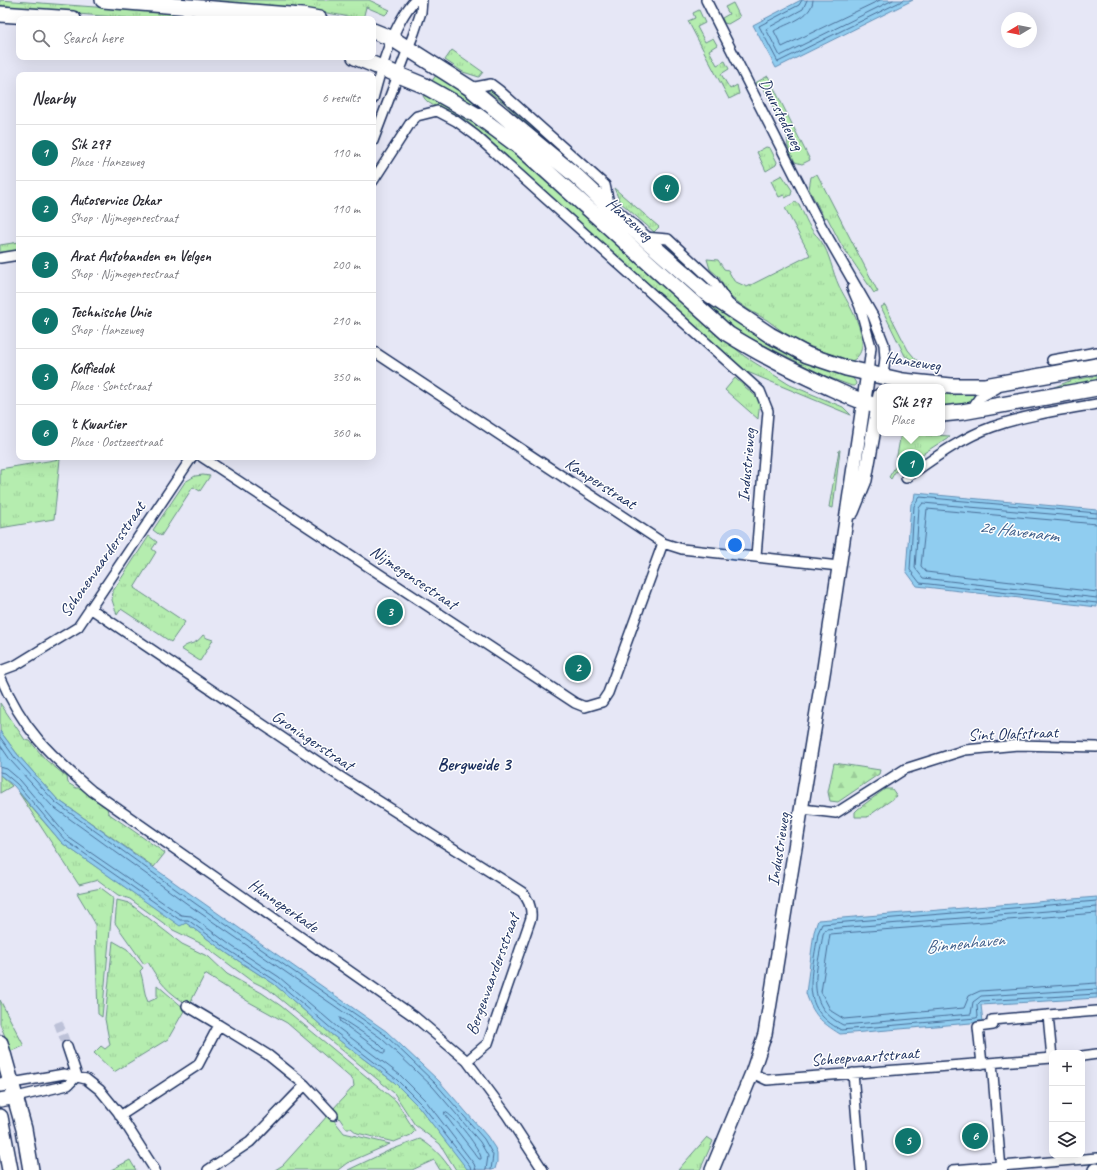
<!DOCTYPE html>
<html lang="en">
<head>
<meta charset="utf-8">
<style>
	:root { --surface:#fff; --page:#f2f2f3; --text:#2b2b33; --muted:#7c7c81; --line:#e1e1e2; --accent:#0f766e }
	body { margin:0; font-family:Caveat,sans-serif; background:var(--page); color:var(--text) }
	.controls { position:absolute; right:12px; bottom:12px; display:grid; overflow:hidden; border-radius:8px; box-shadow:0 4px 16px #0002 }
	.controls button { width:36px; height:36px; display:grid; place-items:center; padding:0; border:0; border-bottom:1px solid var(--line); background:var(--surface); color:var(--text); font:20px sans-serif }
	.compass { position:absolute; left:1001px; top:12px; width:36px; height:36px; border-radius:50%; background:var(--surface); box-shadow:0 4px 16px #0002; rotate:260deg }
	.you { position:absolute; left:735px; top:545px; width:14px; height:14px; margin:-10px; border:3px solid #fff; border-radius:50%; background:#1a73e8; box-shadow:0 0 0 6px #1a73e833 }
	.badge { display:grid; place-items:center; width:26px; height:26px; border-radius:50%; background:var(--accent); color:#fff; font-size:13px; font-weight:700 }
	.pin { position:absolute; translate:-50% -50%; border:2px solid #fff; box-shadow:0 1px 4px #0006 }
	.popup { position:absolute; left:877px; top:384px; width:68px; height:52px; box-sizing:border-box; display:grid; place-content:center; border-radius:8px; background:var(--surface); filter:drop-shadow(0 1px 3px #0005); font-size:13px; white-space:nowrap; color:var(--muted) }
	.popup b { font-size:15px; color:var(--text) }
	.popup::after { content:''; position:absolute; left:50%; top:100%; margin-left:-8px; border:8px solid transparent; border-top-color:var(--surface) }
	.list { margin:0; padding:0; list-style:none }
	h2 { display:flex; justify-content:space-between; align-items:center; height:52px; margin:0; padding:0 16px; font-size:17px }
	h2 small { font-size:13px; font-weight:400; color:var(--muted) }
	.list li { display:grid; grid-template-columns:26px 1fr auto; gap:12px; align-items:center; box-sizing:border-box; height:56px; padding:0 16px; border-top:1px solid var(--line) }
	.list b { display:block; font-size:15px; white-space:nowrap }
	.list p { margin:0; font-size:13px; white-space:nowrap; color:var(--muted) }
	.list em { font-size:13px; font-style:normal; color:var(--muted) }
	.icon { flex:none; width:22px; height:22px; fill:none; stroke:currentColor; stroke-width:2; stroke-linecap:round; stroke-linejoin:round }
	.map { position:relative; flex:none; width:1097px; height:1170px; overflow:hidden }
	.search { position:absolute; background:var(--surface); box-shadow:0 4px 16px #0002; left:16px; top:16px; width:360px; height:44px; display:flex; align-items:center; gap:10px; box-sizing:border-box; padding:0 14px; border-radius:8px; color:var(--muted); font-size:15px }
	.panel { position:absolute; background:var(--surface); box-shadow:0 4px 16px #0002; left:16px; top:72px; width:360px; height:388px; border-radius:8px }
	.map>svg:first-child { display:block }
</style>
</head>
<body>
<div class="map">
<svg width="1097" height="1170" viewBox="0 0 1097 1170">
	<defs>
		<pattern id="grass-tufts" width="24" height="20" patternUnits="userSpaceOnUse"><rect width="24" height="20" fill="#b5edaf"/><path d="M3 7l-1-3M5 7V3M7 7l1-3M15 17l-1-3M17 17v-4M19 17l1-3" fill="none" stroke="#9bcc99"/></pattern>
		<pattern id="forest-firs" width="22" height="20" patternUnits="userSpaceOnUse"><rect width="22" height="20" fill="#b5edaf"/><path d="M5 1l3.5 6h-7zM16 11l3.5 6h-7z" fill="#9bcc99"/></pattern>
	</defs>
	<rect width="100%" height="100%" fill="#e6e7f6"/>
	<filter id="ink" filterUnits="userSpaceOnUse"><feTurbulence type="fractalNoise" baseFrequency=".025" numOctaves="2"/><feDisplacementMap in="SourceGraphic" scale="8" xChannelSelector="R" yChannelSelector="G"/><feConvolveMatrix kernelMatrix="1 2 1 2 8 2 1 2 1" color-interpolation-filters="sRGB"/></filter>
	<g filter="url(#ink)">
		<path fill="url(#grass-tufts)" stroke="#688e86" d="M0 0 258 19 198 17 184 19H142L0 8Z
			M164 0H369L390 10 385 15 366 7 363 19 309 10Z
			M733 3 740 17 728 24 724 23 722 18 729 14 725 7Z
			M699 10 705 23 697 27 705 42 713 38 717 45 709 50 717 65 725 61 729 69 721 74 730 89 737 85 739 94 729 99 688 21 695 18 693 13Z
			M452 50 483 72 479 77 463 72 445 60Z
			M436 75 483 108 482 110 432 81Z
			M768 76 810 160 802 164 795 162 788 147 787 134 763 87 755 83Z
			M489 89 511 103 594 179 601 192 505 104 487 90Z
			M425 92 450 104 522 156 744 356 790 385 843 407 851 415 745 371 484 136C476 129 468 121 459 116 449 111 428 107 423 96Z
			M527 144 543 154 685 282 851 375 856 383 855 386H852L825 376 733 329Z
			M766 147 770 148 777 162 776 165 766 171 757 152Z
			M817 174 878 292 874 293 841 244 827 217 824 218 809 189 811 177Z
			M782 175 792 190 791 195 785 198 784 195 779 197 771 181Z
			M614 188 659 227 654 232 620 202Z
			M795 202 799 204C804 214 808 226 815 234 817 236 819 238 821 241 830 254 832 271 839 286 848 304 879 349 850 362L794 340 767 320 749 310 728 295 719 277 710 269 707 259 718 260 724 269 728 270 734 281 747 287 810 255 785 208Z
			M19 242V251L0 254V245Z
			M665 246C682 256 697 269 707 285L664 247Z
			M885 305 908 350 919 363 905 356 881 307Z
			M1097 376V382L989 402 988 400 1052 388 1072 380Z
			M735 378 760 400 758 419 725 390Z
			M942 394H975L976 397 967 405 942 409Z
			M901 433 950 436 895 472 891 479 889 477 895 467Z
			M839 450H840L833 508 829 507Z
			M60 459 54 519 0 528V469Z
			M203 475 210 476 200 491 193 487 161 536 153 530 185 482 195 476Z
			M149 536 157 542 152 549 156 552 134 588 185 622 171 642 121 609 117 615 112 600 113 591Z
			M203 635 207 638 213 640 200 661 181 649C190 641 194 647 203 635Z
			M0 703 25 740 30 741 46 760 67 777 68 783 76 788H81L107 808 108 813 165 853 154 867 57 799 18 755 0 731Z
			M0 775 12 786 0 793Z
			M19 793 62 843 180 925 186 923 228 954 274 984 331 1034 394 1082 419 1107 469 1170H456L440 1144 415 1125 394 1093 268 989 250 980 202 944 173 930 130 899 118 895 98 880 79 885Z
			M101 888 113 897 102 1017 98 1014 95 923 77 893Z
			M117 900 129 903 182 944 209 957 227 974 262 993 281 1006 396 1101 415 1131 411 1135 394 1142 357 1133 351 1128H346L333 1109 354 1086 353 1080 287 1023 249 1002 205 974 189 1005C168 993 159 982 148 962L144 964 115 923Z
			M113 941 127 949 143 968 140 971C144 981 143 991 148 1002L157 998V985L185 1009 168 1039 114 1072 94 1053 101 1046 105 1049 110 1045 105 1019Z
			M0 1000 24 1046 11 1051 0 1024Z
			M329 1114 344 1133 390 1144 347 1163 338 1170H275L283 1165Z
			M707 1137 713 1141 700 1170H678Z
			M420 1139C433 1147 443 1157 451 1170H440L434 1160 412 1170H348L388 1151Z
			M130 1160 136 1170H111Z"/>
		<path fill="url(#forest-firs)" stroke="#688e86" d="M834 763 880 770 879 774 838 802 830 801 828 792Z
			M885 789H892L897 796 867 817H855V812L858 809Z"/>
		<path fill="#90cdf0" stroke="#618eb6" d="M801 0H913L776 68 753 25Z
			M915 493 1097 510V607L917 586 906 571 911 504 914 500Z
			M0 731 18 755 57 799 199 900 386 1031 439 1081 487 1136 495 1148 497 1154V1162L495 1169 492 1170 467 1169 419 1107 394 1082 331 1034 274 984 228 954 186 923 180 926 62 843 14 786 0 775Z
			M1097 897V998L981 1005 983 1022 840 1034C821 1022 813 1015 806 993L814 932 818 920Z"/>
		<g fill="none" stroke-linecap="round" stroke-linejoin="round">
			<path stroke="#4a6e98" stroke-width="1" d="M802 0 799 5 759 26 778 62 904 0
				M807 0 803 9 766 29 780 56 893 0
				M813 0C812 18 787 23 774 31L782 47 880 0
				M1097 513 920 497 914 506 910 570 920 583 1097 603
				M1097 518 923 503 919 508 915 568 923 578 1097 598
				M1097 524 927 509 921 566 926 572 1097 592
				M0 737 15 758 55 802 196 904 384 1034 436 1084 484 1139 493 1155 491 1170
				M0 745 11 761 52 806 193 908 381 1038 433 1087 480 1142 488 1156 486 1170
				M0 767 7 769 20 780 68 837 181 915 191 916 233 947 279 977 337 1027 400 1075 426 1101 474 1164 476 1170
				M0 772 4 773 17 784 65 840 180 920H188L230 951 276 981 334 1031 396 1079 422 1105 470 1166 471 1170
				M1097 901 822 924 818 933C813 973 797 1007 841 1030L976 1018 978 1017 977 1005 981 1001 1097 994
				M1097 907 826 929 823 934C818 970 802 1004 843 1025L971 1014 973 1002 981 996 1097 989
				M1097 913 830 934 821 992 831 1011 844 1019 964 1008 969 996 980 991 1097 983
				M340 1018 377 1042 385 1050V1053H383L341 1022Z
				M445 1112C452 1113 483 1152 481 1159H479L445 1115Z"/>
			<path stroke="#bdc2d8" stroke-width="9" stroke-dasharray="9 4.5" stroke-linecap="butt" d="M58 1022 67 1046"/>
			<defs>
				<path id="street" d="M706 0 815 215 873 316 884 344 885 358 883 376
					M470 88 491 84 499 90 605 185 610 207
					M373 99C381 68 393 24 415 0
					M373 141 414 33 421 12 422 0
					M373 181 411 122 417 116 437 111 456 121 475 135 760 391 768 411 756 556
					M644 237 668 239 713 281 728 303
					M0 258 19 255
					M852 288 860 307 871 347 868 373
					M373 351 663 543 682 549 839 566
					M1052 360 1097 352
					M976 409 975 404 979 398 997 388
					M202 457 575 703 585 707 602 702 608 693 663 543
					M906 478C933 459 961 438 992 427 1026 415 1062 410 1097 404
					M90 608 336 774 522 892C529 900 532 908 531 918L488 1043 467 1061
					M0 671 16 665 78 627 192 457
					M0 676C23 730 48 753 92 791L415 1017 467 1061 507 1115 543 1170
					M802 809 836 813 905 769 965 750 1018 745 1097 747
					M187 1006 219 1025
					M67 1046 77 1076
					M1082 1056 1097 1054
					M1052 1058 1048 1015 1097 1011
					M992 1063 1001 1170
					M982 1064 978 1027 993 1025 992 1020 1048 1015
					M752 1073 767 1080 1052 1058
					M853 1073 861 1170
					M12 1083 64 1074 86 1079 100 1090 118 1112 155 1170
					M305 1085 333 1115
					M16 1097 68 1085 77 1076
					M120 1116 198 1065 219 1025 268 1055 305 1085 250 1142 208 1170
					M953 1170 1097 1158"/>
				<path id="secondary" d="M852 512 865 480 880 395
					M0 1085 12 1083
					M0 1100 16 1097
					M712 1170 752 1073 765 1034 824 668 868 373
					M1095 1170H1097"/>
				<path id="primary" d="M103 0 302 16 319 19
					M0 14 73 19
					M373 31 393 39 470 88 576 176 611 209 704 291 770 335 807 355 846 368 903 381 951 386H985L1097 366
					M355 57 423 85 478 116 521 148 728 334C758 353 788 368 820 383 840 392 859 402 880 407
					M942 414 962 412 1097 388
					M0 1043 24 1129 31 1170
					M0 1117 10 1170"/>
			</defs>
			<use href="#street" stroke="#1b2f5e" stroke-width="12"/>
			<use href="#secondary" stroke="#1b2f5e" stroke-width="16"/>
			<use href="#primary" stroke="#1b2f5e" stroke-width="18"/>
			<use href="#street" stroke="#fff" stroke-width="9"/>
			<use href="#secondary" stroke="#fff" stroke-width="13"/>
			<use href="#primary" stroke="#fff" stroke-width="15"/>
		</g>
	</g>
	<g text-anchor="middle" stroke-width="3" stroke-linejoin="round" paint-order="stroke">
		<g font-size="17" fill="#1b2f5e" stroke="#fff">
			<text transform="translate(782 114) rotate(63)" y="6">Duurstedeweg</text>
			<text transform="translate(630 219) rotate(42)" y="6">Hanzeweg</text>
			<text transform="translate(913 361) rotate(9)" y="6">Hanzeweg</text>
			<text transform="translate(746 465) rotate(-85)" y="6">Industrieweg</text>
			<text transform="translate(601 483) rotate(33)" y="6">Kamperstraat</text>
			<text transform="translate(102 559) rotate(-55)" y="6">Schonenvaardersstraat</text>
			<text transform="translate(414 577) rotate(34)" y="6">Nijmegensestraat</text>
			<text transform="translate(1013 733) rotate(-2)" y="6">Sint Olafstraat</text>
			<text transform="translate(313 740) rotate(34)" y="6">Groningerstraat</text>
			<text transform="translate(778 849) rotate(-81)" y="6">Industrieweg</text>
			<text transform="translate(284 905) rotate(35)" y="6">Hunneperkade</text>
			<text transform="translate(492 974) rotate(-70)" y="6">Bergenvaardersstraat</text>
			<text transform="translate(865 1056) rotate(-4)" y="6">Scheepvaartstraat</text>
		</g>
		<g font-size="18" font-style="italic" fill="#3e5e8a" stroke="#fff">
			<text transform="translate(1019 531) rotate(7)" y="6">2e Havenarm</text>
			<text transform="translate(965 943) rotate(-6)" y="6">Binnenhaven</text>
		</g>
		<g font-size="18" font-weight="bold" fill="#1b2f5e" stroke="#fff">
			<text x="474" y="770">Bergweide 3</text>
		</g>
	</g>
</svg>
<div class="controls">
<button>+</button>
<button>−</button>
<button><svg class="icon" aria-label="layers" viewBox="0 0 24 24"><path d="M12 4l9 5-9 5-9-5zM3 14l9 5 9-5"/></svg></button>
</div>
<svg class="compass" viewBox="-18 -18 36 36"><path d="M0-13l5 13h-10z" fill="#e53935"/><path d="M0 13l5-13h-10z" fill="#7c7c81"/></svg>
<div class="you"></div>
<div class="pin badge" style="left:911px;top:464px">1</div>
<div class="popup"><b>Sik 297</b>Place</div>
<div class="pin badge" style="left:578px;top:668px">2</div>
<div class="pin badge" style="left:390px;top:612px">3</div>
<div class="pin badge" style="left:666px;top:188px">4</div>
<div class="pin badge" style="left:908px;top:1141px">5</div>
<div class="pin badge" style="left:975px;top:1136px">6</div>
<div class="search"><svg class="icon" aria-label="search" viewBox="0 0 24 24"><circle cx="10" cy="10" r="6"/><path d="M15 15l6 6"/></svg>Search here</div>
<section class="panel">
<h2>Nearby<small>6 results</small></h2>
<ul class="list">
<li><span class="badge">1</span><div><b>Sik 297</b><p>Place · Hanzeweg</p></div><em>110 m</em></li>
<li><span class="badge">2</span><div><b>Autoservice Ozkar</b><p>Shop · Nijmegensestraat</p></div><em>110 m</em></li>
<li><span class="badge">3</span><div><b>Arat Autobanden en Velgen</b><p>Shop · Nijmegensestraat</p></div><em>200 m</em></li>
<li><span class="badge">4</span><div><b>Technische Unie</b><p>Shop · Hanzeweg</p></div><em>210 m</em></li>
<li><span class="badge">5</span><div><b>Koffiedok</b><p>Place · Sontstraat</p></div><em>350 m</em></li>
<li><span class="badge">6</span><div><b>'t Kwartier</b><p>Place · Oostzeestraat</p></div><em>360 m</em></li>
</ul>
</section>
</div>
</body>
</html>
